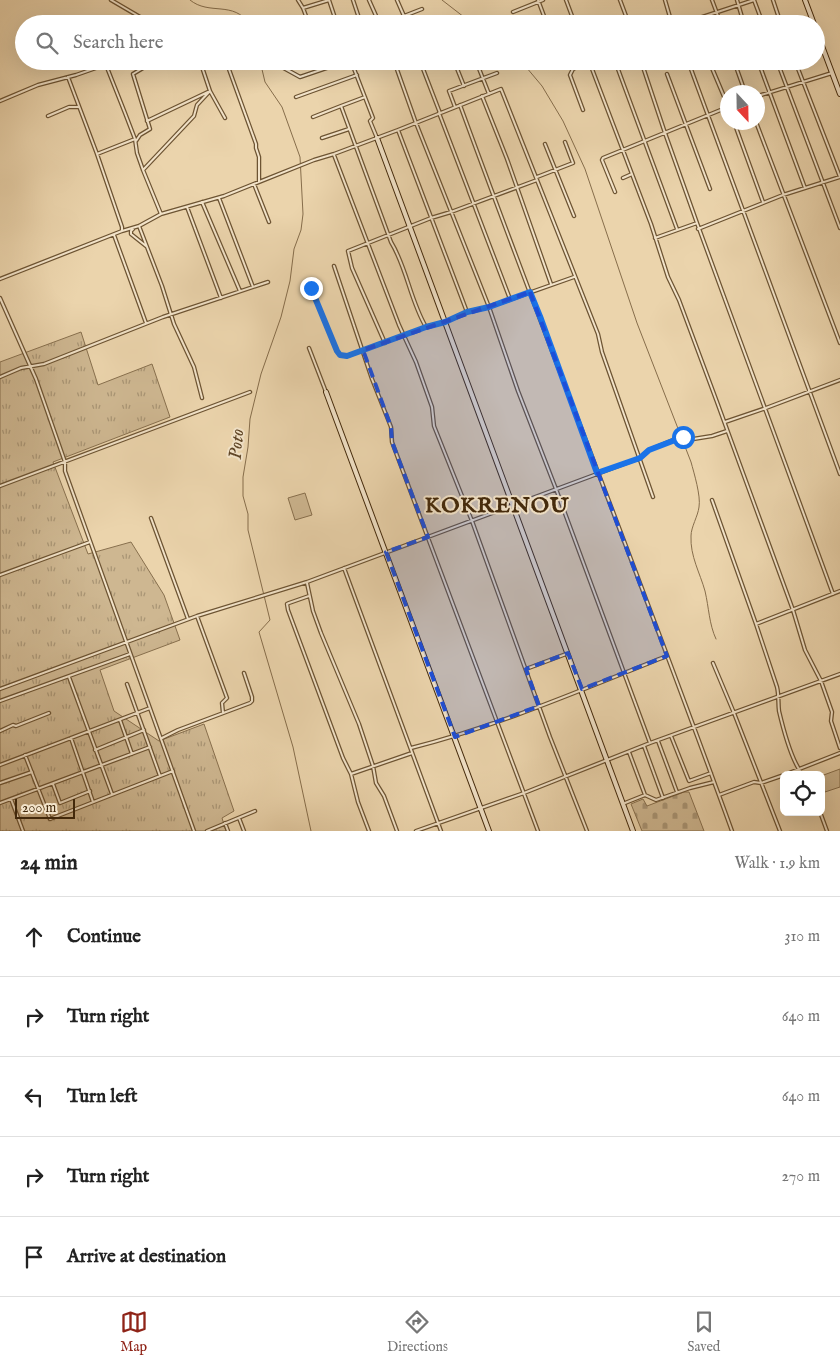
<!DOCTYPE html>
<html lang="en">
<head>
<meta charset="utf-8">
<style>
	:root { --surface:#fff; --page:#f2f2f2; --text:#222; --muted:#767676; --line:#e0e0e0; --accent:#8f2418 }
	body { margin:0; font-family:"IM FELL English",serif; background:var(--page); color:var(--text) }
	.controls { position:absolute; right:15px; bottom:15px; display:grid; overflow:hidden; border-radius:8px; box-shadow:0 5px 20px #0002 }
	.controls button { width:45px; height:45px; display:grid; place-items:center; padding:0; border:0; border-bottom:1px solid var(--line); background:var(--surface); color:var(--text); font:25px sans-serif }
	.compass { position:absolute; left:720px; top:85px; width:45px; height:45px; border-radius:50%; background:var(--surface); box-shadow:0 5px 20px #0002; rotate:158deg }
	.scale { position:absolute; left:15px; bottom:12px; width:60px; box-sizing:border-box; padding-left:5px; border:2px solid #43290b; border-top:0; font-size:14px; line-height:18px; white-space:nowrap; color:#43290b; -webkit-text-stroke:4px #f2e3c9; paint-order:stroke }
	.stop { position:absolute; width:15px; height:15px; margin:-11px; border:4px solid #1a73e8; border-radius:50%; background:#fff }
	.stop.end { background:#1a73e8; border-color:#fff; box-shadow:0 1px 5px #0008 }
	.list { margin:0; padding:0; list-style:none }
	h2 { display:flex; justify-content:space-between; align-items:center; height:65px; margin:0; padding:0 20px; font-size:21px }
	h2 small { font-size:16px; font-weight:400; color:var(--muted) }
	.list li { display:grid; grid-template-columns:32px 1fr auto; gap:15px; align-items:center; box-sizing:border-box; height:80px; padding:0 20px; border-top:1px solid var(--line) }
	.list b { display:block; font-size:19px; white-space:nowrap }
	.list em { font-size:16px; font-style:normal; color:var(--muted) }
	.icon { flex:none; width:28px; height:28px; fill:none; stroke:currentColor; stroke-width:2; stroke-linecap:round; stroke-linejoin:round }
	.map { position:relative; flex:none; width:840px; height:831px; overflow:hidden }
	.search { position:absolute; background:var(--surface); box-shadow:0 5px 20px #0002; left:15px; right:15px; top:15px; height:55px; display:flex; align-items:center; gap:12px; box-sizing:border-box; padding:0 18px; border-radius:28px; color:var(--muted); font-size:19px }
	.sheet { height:465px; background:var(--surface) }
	nav { display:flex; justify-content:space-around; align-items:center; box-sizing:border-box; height:70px; border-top:1px solid var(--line); background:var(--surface); font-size:14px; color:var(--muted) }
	nav a { display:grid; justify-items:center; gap:2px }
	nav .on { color:var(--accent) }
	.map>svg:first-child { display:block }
</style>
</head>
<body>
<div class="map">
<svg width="840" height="831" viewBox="0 0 840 831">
	<defs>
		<pattern id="grass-tufts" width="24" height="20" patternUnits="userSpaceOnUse" patternTransform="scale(1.25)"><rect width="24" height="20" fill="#ceb791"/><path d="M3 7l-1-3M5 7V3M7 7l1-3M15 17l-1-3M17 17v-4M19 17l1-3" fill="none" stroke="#a99575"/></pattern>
		<pattern id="cemetery-stones" width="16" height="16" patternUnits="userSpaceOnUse" patternTransform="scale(1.25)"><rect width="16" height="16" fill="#ceb791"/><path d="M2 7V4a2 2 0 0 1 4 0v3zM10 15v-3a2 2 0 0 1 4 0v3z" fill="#a99575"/></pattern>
	</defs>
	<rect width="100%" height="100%" fill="#ebd4ac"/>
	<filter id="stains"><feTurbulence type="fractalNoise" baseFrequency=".004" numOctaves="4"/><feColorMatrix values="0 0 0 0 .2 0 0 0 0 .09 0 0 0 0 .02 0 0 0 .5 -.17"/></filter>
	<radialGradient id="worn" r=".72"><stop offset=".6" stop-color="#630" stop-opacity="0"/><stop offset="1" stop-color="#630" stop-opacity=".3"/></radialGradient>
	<path fill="url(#grass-tufts)" stroke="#88704e" d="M81 332 98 385 152 364 170 417 53 462 88 554 131 542 164 595 180 640 100 670 114 711 159 741 204 724 234 811 222 818 226 831H0V362Z"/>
	<path fill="url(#cemetery-stones)" stroke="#88704e" d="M684 792H689L704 831H642L631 804 643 799 647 806Z"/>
	<path fill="#ceb791" stroke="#88704e" d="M305 493 312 515 295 520 288 498Z
		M840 769V787L825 792 821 776Z"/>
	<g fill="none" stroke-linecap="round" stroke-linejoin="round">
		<path stroke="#866d4b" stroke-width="1" d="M190 0C209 16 234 0 249 24
			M442 0 473 24
			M260 61 265 82 282 107 300 157 303 214 301 230 294 249 290 281 281 317 261 374 250 419 248 447 243 477V496L248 514V530L270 620 259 632 293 747 311 831
			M521 61 542 86 563 121 585 169 637 323 691 462C694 473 701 496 699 507 698 516 691 527 691 536 690 556 700 573 705 591 709 608 709 624 716 639"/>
		<defs>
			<path id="street" d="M111 0 152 24
				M298 0 303 8 309 24
				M353 0 361 24
				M369 0 377 18 384 21 385 24
				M397 0 404 16
				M538 0 547 24
				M566 0 575 24
				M620 0 629 24
				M665 0 672 24
				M712 0 721 24
				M737 0 744 24
				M754 0 763 24
				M773 0 781 24
				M303 8 329 0 337 24
				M513 12 543 0
				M406 24 404 16 422 9
				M538 24 546 21
				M681 24 754 0
				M200 61 210 91 225 118
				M226 61 256 144V148L259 157V182
				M271 61 300 77 347 61
				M322 61 325 68
				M351 61 373 118 370 121 377 138
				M394 61 416 123 489 307 518 391 556 489 650 743
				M420 61 440 113
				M454 61 464 86
				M476 61 489 94
				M589 61 651 224 668 277 679 300 717 402 793 610 805 650 821 681 832 712 831 721 840 748
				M615 61 677 229
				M641 61 665 133 697 223
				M663 61 664 64
				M688 61 840 474
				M709 61 728 106
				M734 61 745 92
				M758 61 805 188
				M777 61 840 228
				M795 61 840 177
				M106 65 125 113 135 139 137 153 143 170 161 214
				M667 74 710 189
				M68 77 97 154 135 139
				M482 96 507 159 551 284
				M758 96 832 73
				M296 97 357 75
				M365 97 341 106 391 242C407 268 410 300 426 327
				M0 101 38 85 76 75 116 61
				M460 105C549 348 644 588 732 831
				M455 107 449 91 497 73
				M583 110 570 75 573 69 589 62
				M439 113 510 299
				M48 116 69 107H78
				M313 117 341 106
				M147 121 208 92
				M734 122 763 202
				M756 122 840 343
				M398 130 467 312
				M322 138 349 129
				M136 141 140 135 150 129 133 74 143 68 163 61
				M545 144 574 216
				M97 154 122 227V231
				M334 155 399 325 416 362 432 407 434 426 472 521 550 737 587 831
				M143 170 194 116 197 105 210 91
				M537 177 573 163 565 142
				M623 178 632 174
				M254 184 269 222
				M615 192 602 160 603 158 728 107
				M219 198 253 287
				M202 202 240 291
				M187 207 221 298
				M139 226 162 286 174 324 194 367 202 398
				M133 229 131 231V234L146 246
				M698 229 783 195 840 177
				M114 235 146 323
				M655 238 697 223 833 594
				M334 266 372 379 391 427 392 442 538 831
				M0 279 122 231 139 226 161 214 224 196 314 160 334 154 398 130 501 89 598 334 602 352 653 497
				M311 288 337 351 340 355 347 356 426 327 445 322 467 312 489 307 574 277
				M0 298 36 379 65 462V471L194 831
				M385 343 352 268 348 251 431 218 451 212 537 180
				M309 348 326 392
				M0 377 21 368 44 364 163 317 268 282
				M725 422 766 408 840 380
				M0 486 250 392
				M712 500 756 624 777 687C779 695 778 703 779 711 783 728 792 762 803 775
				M151 518 188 619
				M344 568 441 831
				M0 575 90 542
				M307 583 313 611 321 633 359 724 373 766 376 783 384 796 397 831
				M309 596 289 603 287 604 288 610 343 758 351 774 358 802 369 831
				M197 616 227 698 222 703 223 713
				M756 624 840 591
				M713 663 734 713 780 831
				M526 669 566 654
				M69 677 112 794
				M127 684 160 776
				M0 689 197 616 307 582 640 458 649 450 678 438 683 437 687 440 712 436 727 431
				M0 701 130 654
				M120 720 132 754
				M0 731 13 725 16 726 49 713
				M671 736 689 781 711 773
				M71 738 93 802
				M162 738 178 730 250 703 252 701V697L244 673
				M658 741 677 792
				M644 746 663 798
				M411 748C499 726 583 689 667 656
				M95 750 144 730
				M629 752 645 795
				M25 755 50 819 173 771
				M0 765 150 708
				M351 774 412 753
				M784 775 840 753
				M0 783 32 772
				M53 784 60 803 90 791
				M719 795 754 782 761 783 784 775
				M11 799 23 831
				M0 803 150 747
				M625 803 645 795 656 800 690 788 714 782
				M820 812 827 831
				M239 818 244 831
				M225 823 228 831
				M207 831 255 811
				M416 831 524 793 650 743 840 674"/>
			<path id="secondary" d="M805 0 814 24
				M816 30 840 94
				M377 138 633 831
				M326 392 489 831"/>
		</defs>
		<use href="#street" stroke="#6d5433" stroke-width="4.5"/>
		<use href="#secondary" stroke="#43290b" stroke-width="6"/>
		<use href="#street" stroke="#f2e3c9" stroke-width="2"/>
		<use href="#secondary" stroke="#f2e3c9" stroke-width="4"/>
	</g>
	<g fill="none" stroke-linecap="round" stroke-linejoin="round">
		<path stroke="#1a73e8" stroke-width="6" d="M311 288 337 351 340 355 347 356 426 327 445 322 467 312 489 307 530 292 541 319 597 473 640 458 649 450 683 437"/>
	</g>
	<path fill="#1d4ed8" fill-opacity="0.2" stroke="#1d4ed8" stroke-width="4" stroke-dasharray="10 6" stroke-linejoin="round" d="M530 292 667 656 582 689 568 653 526 669 539 706 455 737 386 552 428 537 392 442 391 427 363 350Z"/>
	<g text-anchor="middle" stroke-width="4" stroke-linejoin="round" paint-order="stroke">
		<g font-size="19" font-style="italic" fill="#5f4526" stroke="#f2e3c9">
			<text transform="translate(235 444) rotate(-85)" y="7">Poto</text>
		</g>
		<g font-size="22" font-weight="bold" letter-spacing="1" fill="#43290b" stroke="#f2e3c9">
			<text x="497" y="512">KOKRENOU</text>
		</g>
	</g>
	<rect width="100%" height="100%" filter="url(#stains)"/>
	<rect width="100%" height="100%" fill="url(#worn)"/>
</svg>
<div class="controls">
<button><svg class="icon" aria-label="locate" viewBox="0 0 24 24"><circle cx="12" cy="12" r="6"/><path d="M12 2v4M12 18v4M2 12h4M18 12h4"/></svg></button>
</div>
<svg class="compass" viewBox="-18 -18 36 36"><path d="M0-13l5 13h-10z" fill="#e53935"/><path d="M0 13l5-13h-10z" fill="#767676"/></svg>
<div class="scale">200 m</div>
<div class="stop" style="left:683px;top:437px"></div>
<div class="stop end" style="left:311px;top:288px"></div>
<div class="search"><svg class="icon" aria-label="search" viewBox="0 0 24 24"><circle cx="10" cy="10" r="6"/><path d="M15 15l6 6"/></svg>Search here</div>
</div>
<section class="sheet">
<h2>24 min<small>Walk · 1.9 km</small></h2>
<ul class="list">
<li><svg class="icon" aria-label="ahead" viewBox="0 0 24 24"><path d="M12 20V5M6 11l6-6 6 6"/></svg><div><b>Continue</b></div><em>310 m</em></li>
<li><svg class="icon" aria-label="right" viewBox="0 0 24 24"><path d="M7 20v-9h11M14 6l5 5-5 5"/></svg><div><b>Turn right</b></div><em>640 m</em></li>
<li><svg class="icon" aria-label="left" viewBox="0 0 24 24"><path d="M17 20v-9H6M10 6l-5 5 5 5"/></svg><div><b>Turn left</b></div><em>640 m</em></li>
<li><svg class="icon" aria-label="right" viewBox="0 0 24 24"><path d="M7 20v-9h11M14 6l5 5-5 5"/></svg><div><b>Turn right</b></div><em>270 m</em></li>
<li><svg class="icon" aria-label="arrive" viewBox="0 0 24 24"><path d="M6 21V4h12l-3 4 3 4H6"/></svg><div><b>Arrive at destination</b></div></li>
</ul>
</section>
<nav>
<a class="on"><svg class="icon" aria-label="map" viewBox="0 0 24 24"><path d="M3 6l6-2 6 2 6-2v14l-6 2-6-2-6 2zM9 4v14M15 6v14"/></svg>Map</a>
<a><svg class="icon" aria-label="directions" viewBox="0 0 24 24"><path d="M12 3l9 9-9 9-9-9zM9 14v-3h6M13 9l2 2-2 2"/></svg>Directions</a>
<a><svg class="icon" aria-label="saved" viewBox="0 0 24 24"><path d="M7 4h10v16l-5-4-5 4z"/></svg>Saved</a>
</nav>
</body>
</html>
